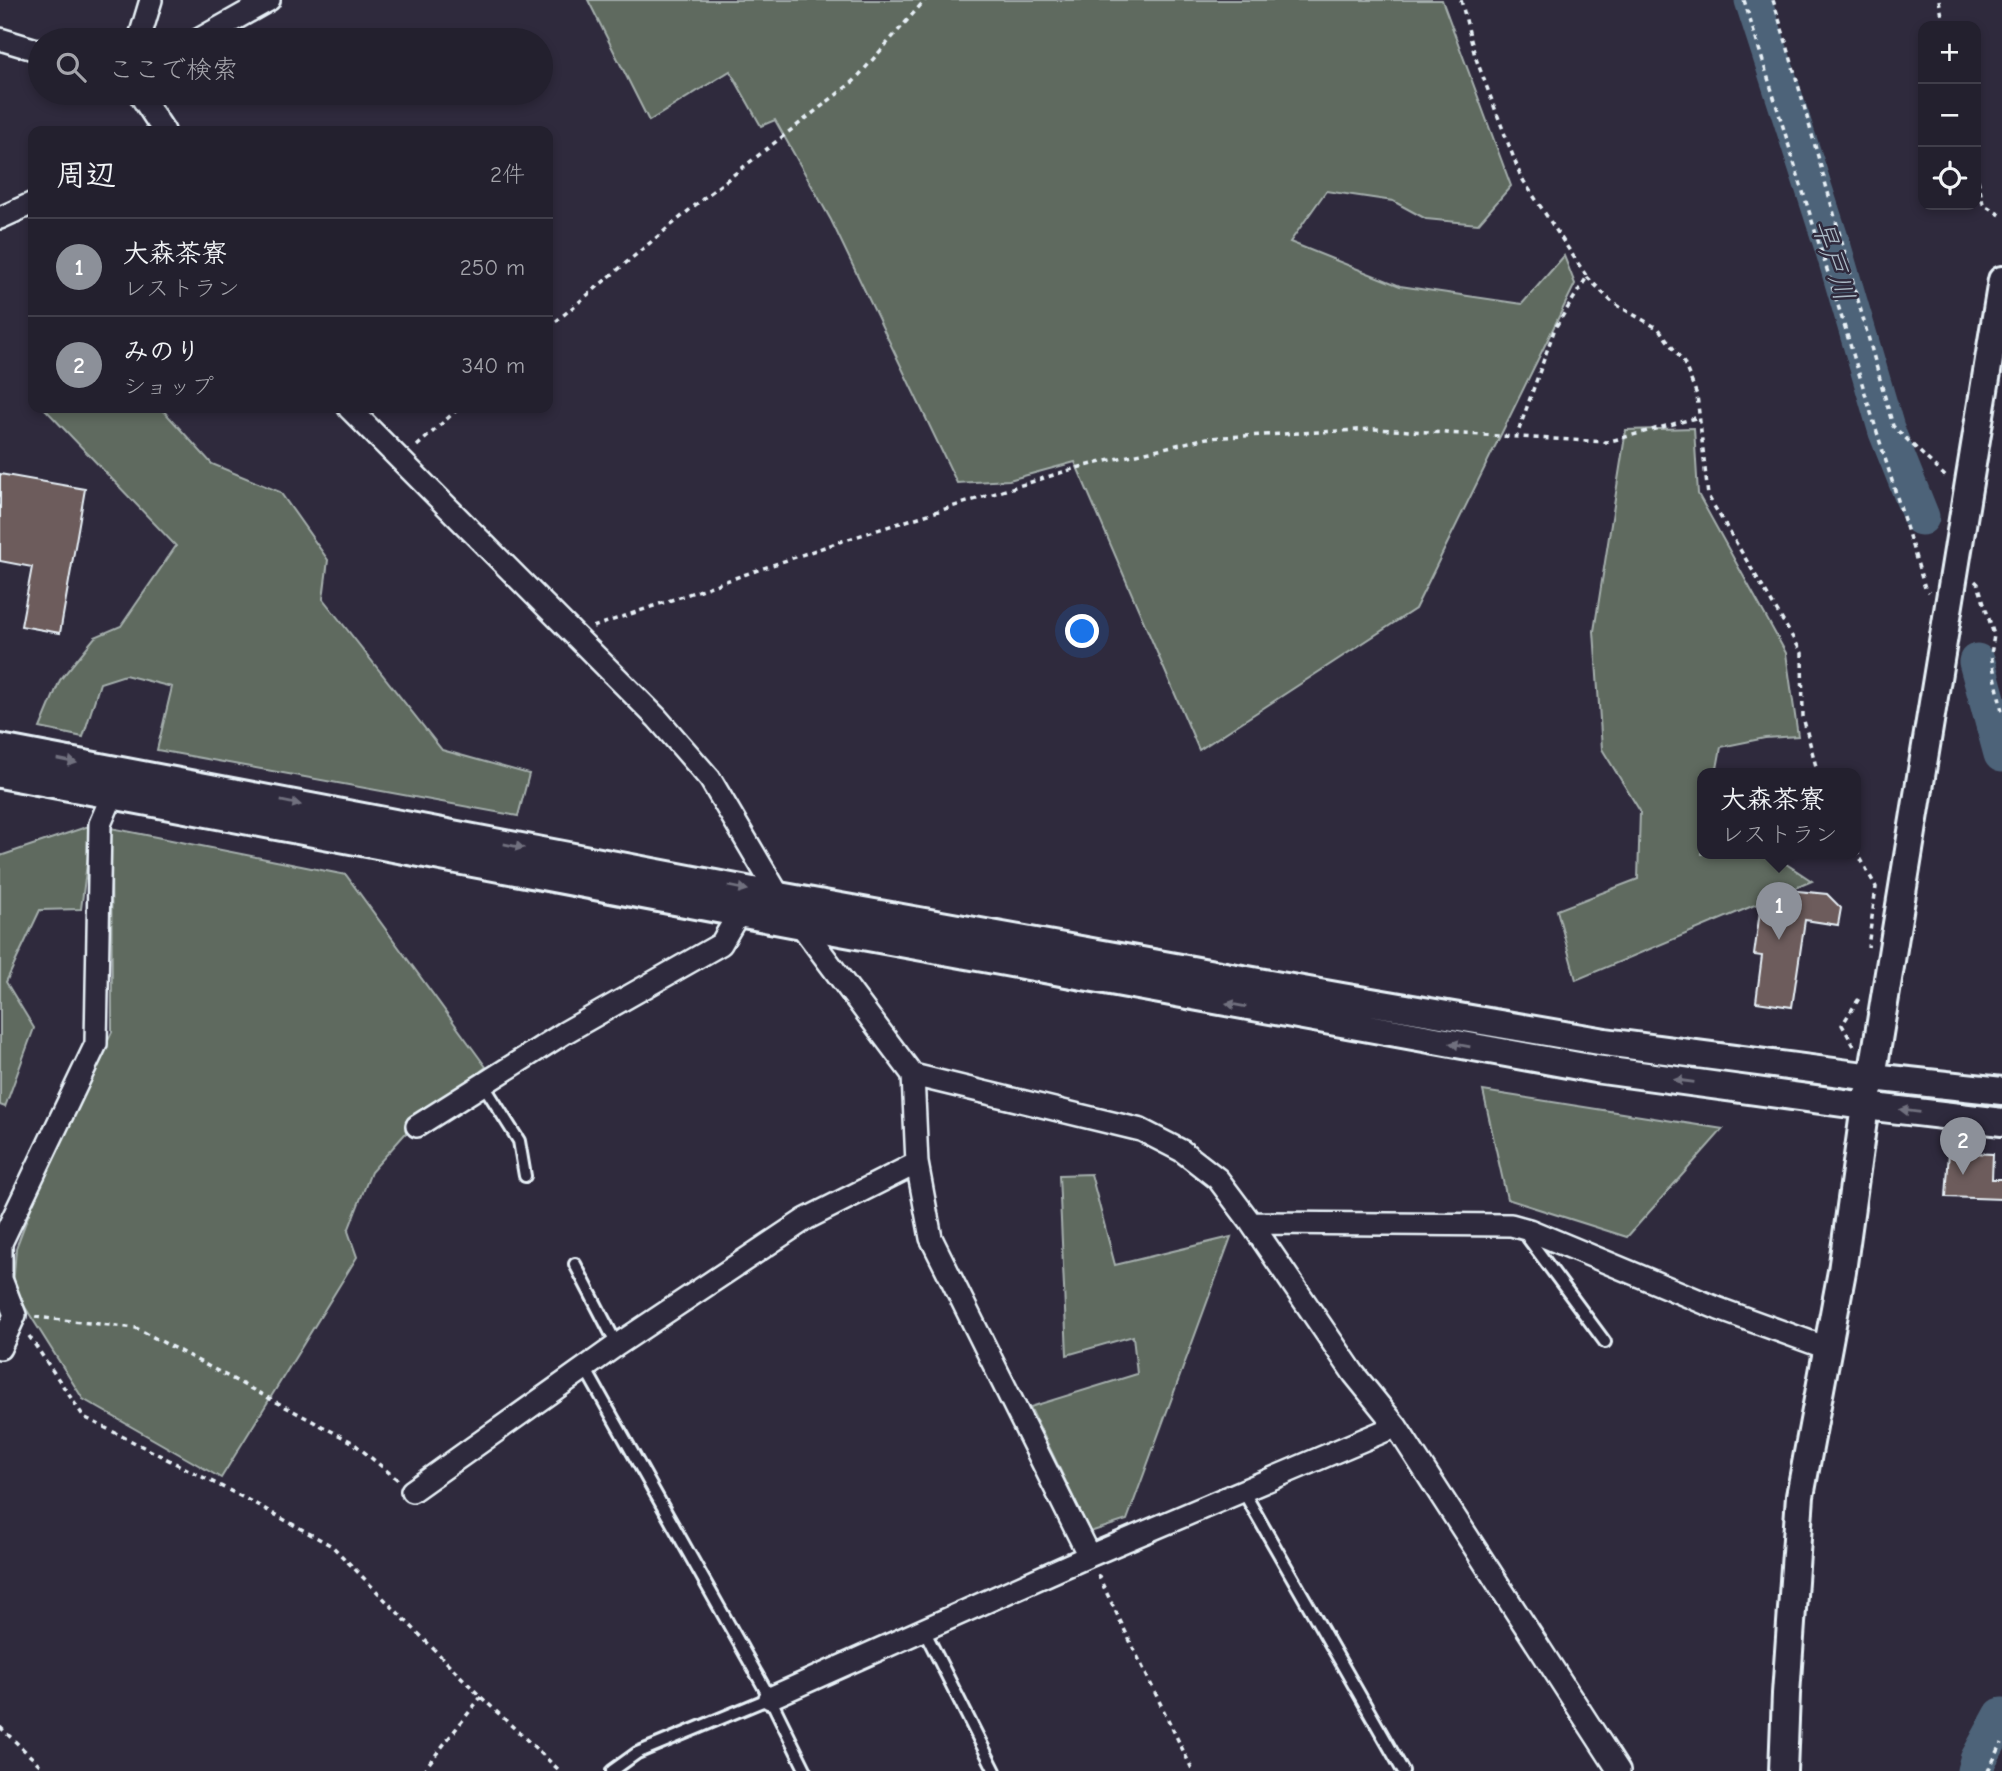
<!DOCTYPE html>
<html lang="ja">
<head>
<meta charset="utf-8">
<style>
	:root { --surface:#23202e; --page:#2b2836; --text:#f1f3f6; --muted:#a3a3aa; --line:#403e4a; --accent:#8c9099 }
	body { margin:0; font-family:"Comic Neue","Klee One",sans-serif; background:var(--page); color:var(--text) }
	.controls { position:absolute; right:21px; top:21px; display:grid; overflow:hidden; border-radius:14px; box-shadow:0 4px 10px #0003 }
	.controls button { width:63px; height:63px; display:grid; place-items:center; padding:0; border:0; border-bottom:2px solid var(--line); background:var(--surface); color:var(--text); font:35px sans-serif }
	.you { position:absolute; left:1083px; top:632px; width:24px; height:24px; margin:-18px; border:5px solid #fff; border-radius:50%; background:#1a73e8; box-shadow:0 0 0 10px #1a73e833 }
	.badge { display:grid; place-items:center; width:46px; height:46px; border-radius:50%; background:var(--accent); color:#fff; font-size:23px; font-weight:700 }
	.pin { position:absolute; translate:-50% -58px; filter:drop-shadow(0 2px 4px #0008) }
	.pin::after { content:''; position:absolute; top:37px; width:24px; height:21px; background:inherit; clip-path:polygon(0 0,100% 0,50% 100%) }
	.popup { position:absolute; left:1697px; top:768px; width:164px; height:91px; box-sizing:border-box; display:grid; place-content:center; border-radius:14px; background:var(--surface); filter:drop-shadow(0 2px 5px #0005); font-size:23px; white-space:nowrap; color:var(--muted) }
	.popup b { font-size:26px; color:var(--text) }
	.popup::after { content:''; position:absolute; left:50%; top:100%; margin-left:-14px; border:14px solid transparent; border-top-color:var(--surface) }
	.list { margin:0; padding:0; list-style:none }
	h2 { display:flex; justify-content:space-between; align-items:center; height:91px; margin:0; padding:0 28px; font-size:30px }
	h2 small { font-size:23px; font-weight:400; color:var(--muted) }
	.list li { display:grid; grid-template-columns:46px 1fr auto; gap:21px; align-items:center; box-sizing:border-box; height:98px; padding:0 28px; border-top:2px solid var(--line) }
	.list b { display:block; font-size:26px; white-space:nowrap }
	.list p { margin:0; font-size:23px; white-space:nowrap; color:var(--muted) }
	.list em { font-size:23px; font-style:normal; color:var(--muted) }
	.icon { flex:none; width:38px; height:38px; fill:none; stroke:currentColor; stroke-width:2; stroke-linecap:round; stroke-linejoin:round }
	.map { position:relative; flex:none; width:2002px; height:1771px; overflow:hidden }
	.search { position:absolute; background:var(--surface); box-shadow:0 4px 10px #0003; left:28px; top:28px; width:525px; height:77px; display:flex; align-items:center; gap:18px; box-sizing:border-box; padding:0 24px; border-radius:38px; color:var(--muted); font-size:26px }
	.panel { position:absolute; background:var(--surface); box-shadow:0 4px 10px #0003; left:28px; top:126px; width:525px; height:287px; border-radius:14px }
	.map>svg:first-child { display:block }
</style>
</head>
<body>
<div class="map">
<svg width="2002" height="1771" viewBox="0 0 2002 1771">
	<rect width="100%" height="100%" fill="#2f2a3d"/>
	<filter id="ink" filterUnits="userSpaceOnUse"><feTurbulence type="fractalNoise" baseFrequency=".0143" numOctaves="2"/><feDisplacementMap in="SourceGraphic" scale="14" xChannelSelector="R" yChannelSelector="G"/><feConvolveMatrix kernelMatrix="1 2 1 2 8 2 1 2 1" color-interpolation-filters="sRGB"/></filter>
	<g filter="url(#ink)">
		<path fill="#5f6a5f" stroke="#a4aeac" stroke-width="2" d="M588 0H1442L1511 186 1478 224 1426 219 1393 201 1326 191 1290 242 1400 286 1522 304 1564 256 1575 284 1415 609 1199 750 1075 462 1009 480 957 483 831 220 775 120 761 126 730 71 649 121Z
			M44 408H161L212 464 280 492 328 560 323 599 442 750 529 774 518 816 157 750 172 687 125 675 100 683 83 737 40 728 60 680 95 637 121 626 176 546Z
			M1694 428 1698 494 1786 653 1798 736 1765 738 1721 747 1716 774H1702V854H1771L1812 881 1576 980 1557 910 1638 879 1640 811 1602 749 1594 631 1626 430Z
			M92 825 81 909 40 910 6 982 34 1028 5 1107 0 1105V856Z
			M111 828 346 875 486 1067 412 1126 371 1172 348 1231 357 1257 221 1478 83 1399 13 1288 16 1248 35 1198 112 1032Z
			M1483 1091 1723 1129 1627 1237 1507 1199Z
			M1091 1174 1115 1265 1231 1237 1127 1520 1090 1532 1030 1407 1137 1374 1133 1336 1067 1355 1059 1175Z"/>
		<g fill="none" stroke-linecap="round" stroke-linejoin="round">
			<path stroke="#4e6479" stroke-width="37" d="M1753 0 1834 251 1887 432 1921 517
				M1977 662 2002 754
				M1975 1771 1978 1760 2002 1716"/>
		</g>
		<path fill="#6d5c5b" stroke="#e8f1f8" stroke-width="2" d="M0 474 85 489 60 633 21 626 32 567 0 561Z
			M1788 890 1827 894 1841 908 1838 925 1805 920 1792 1007 1756 1002 1762 956 1754 955 1760 911 1778 912 1779 903 1787 904Z
			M1949 1152 1993 1154 1992 1179H2002V1199L1946 1197Z"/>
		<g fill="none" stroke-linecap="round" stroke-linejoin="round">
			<defs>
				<path id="service" d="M483 1084 519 1141 525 1176
					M1529 1230 1528 1238 1605 1342
					M575 1264 617 1345
					M585 1368 770 1698 806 1771
					M1243 1491 1403 1771
					M924 1630 995 1771
					M612 1771 637 1753 770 1698"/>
				<path id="minor" d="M0 39 40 51
					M139 40 151 0
					M198 40 269 0
					M139 93 164 131
					M0 218 33 203
					M349 408 657 718 710 779 779 896 913 1075 917 1163 931 1238 1089 1556
					M913 1075 1141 1130 1182 1151 1218 1179 1251 1223 1354 1374 1396 1426 1619 1771
					M417 1126 564 1033 721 944 739 913
					M1251 1223 1511 1225 1529 1230 1719 1309 1827 1348
					M0 1348 15 1315 1 1279V1243L96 1044 100 824 112 796 121 784
					M412 1491 617 1345 806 1219 917 1163
					M770 1698 1089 1556 1396 1426"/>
				<path id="tertiary" d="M0 748 779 896 1342 997 1605 1042 1872 1077 2002 1091
					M0 774 802 925 1595 1069 1865 1106 2002 1122
					M1783 1771 1786 1694 1800 1496 1842 1271 1865 1106 1872 1077 2002 280"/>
			</defs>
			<use href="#service" stroke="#e8f1f8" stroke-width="16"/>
			<use href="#minor" stroke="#e8f1f8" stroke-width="26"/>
			<use href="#tertiary" stroke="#e8f1f8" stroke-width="32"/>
			<path stroke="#e8f1f8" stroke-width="3.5" stroke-dasharray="5 5" stroke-linecap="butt" d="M1461 0 1475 56 1521 177 1587 277 1555 328 1516 438
				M1744 0 1925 588 1929 592
				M1773 0 1787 45 1893 426 1948 479
				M1939 0 1944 26
				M1976 170 1983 204 2002 216
				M1587 277 1613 303 1659 329 1684 363 1697 395 1708 496 1802 653 1803 717 1818 774
				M548 328 705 197 854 81 925 0
				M417 446 459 408
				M1975 581 1978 584 1994 635 1991 655 2002 712
				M593 627 839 542 1076 468 1207 438 1375 429 1607 442 1699 417
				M1856 850 1876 887 1868 947
				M1854 1046 1842 1025 1860 997
				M35 1317 136 1328 352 1442 398 1480
				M29 1336 84 1417 254 1503 332 1546 481 1697 560 1771
				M1098 1575 1193 1771
				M0 1727 46 1771
				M423 1771 481 1697
				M1988 1771 2002 1743"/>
			<use href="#service" stroke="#2f2a3d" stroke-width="10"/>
			<use href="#minor" stroke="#2f2a3d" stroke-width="21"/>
			<use href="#tertiary" stroke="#2f2a3d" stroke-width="26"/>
		</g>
		<defs><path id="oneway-solid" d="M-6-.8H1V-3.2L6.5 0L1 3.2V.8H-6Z" transform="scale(1.75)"/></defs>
		<g fill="#70707e">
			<use href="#oneway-solid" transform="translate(67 761) rotate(11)"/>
			<use href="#oneway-solid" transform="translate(291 803) rotate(11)"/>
			<use href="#oneway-solid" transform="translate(514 846) rotate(11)"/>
			<use href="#oneway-solid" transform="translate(738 888) rotate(11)"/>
			<use href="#oneway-solid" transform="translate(1236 1005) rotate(-170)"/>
			<use href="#oneway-solid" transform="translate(1460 1045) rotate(-170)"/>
			<use href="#oneway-solid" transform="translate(1684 1081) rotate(-172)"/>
			<use href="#oneway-solid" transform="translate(1910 1111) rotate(-173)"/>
		</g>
	</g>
	<g text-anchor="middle" stroke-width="5" stroke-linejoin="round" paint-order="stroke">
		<g font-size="28" font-style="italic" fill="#aab9c5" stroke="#2f2a3d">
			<text transform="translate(1834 260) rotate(73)" y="10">早戸川</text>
		</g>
	</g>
</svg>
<div class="controls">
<button>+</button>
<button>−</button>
<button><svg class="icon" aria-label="locate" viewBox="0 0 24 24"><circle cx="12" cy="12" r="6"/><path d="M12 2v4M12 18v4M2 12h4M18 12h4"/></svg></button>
</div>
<div class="you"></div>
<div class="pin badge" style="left:1779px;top:940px">1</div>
<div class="popup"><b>大森茶寮</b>レストラン</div>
<div class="pin badge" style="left:1963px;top:1175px">2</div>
<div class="search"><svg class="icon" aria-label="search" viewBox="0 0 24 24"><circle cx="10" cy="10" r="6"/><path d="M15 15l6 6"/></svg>ここで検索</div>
<section class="panel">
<h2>周辺<small>2件</small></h2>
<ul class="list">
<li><span class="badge">1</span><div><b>大森茶寮</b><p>レストラン</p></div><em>250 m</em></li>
<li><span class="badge">2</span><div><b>みのり</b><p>ショップ</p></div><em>340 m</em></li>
</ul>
</section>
</div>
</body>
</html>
